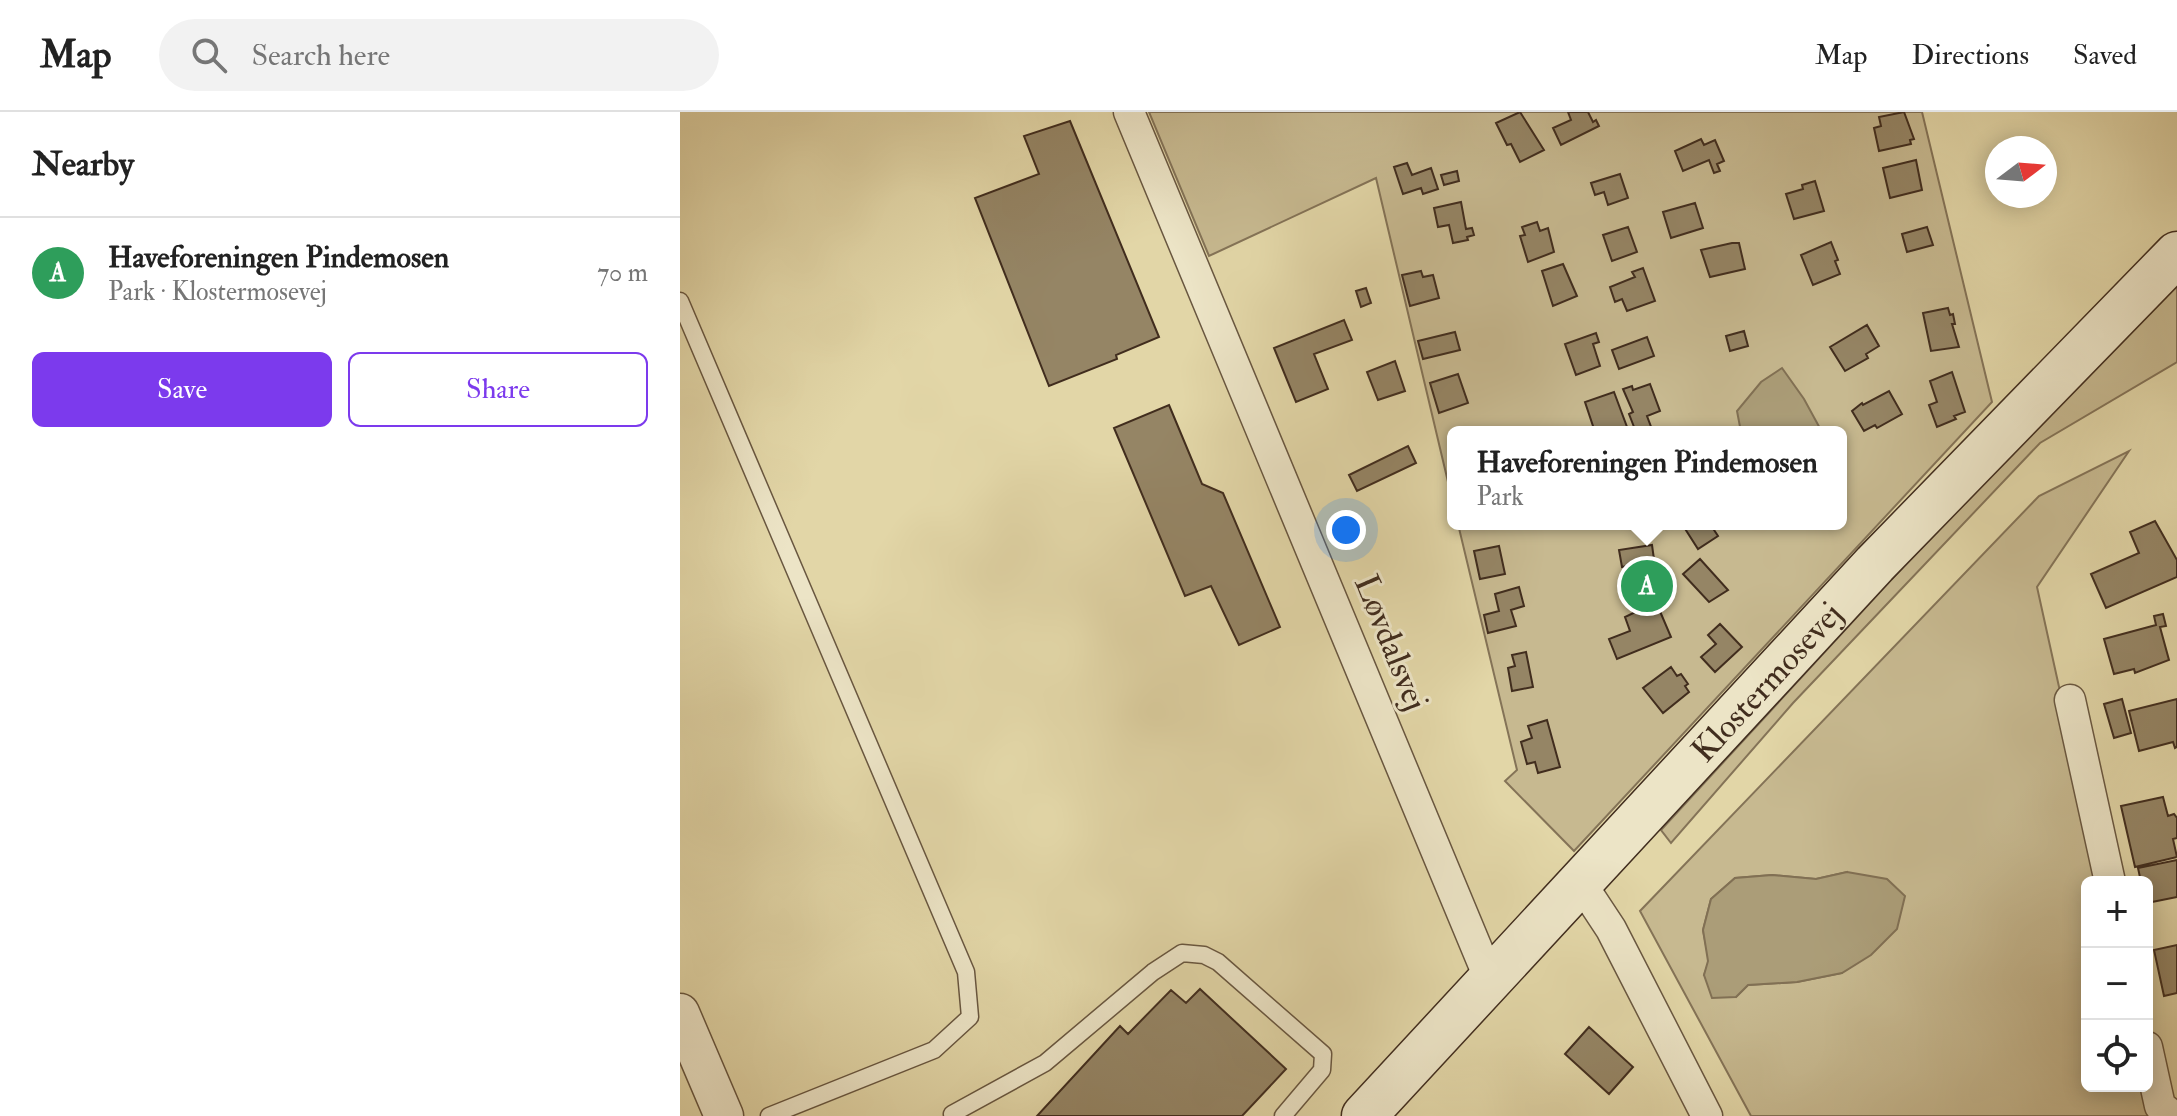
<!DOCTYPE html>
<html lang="en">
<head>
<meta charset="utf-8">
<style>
	:root { --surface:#fff; --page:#f2f2f2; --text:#222; --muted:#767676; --line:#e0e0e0; --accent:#7c3aed }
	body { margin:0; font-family:"IM FELL Double Pica",serif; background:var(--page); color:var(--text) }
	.controls { position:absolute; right:24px; bottom:24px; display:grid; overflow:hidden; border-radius:12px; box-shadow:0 4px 20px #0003 }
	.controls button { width:72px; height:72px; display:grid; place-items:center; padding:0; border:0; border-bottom:2px solid var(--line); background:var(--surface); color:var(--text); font:40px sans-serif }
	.compass { position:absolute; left:1305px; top:24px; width:72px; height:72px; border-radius:50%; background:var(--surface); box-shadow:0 4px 20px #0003; rotate:74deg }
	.you { position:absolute; left:666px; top:418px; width:28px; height:28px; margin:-20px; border:6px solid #fff; border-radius:50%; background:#1a73e8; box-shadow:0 0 0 12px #1a73e833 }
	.badge { display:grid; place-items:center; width:52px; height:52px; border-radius:50%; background:var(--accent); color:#fff; font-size:26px; font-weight:700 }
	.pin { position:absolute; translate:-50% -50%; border:4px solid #fff; box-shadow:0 2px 8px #0006 }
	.popup { position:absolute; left:767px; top:314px; width:400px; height:104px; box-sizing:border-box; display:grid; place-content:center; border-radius:12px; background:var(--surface); filter:drop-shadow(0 2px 6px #0005); font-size:26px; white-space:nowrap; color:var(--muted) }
	.popup b { font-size:30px; color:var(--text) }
	.popup::after { content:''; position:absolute; left:50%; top:100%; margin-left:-16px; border:16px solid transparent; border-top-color:var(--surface) }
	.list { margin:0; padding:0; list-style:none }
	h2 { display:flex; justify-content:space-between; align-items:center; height:104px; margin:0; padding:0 32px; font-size:34px }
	h2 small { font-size:26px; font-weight:400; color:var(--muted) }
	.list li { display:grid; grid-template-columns:52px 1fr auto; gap:24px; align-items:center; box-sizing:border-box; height:112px; padding:0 32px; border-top:2px solid var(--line) }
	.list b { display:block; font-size:30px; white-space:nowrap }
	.list p { margin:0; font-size:26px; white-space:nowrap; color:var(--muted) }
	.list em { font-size:26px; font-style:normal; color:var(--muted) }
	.actions { display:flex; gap:16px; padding:24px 32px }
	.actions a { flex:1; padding:18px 0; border:2px solid var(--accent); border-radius:12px; text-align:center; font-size:28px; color:var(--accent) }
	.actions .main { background:var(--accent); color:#fff }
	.icon { flex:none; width:44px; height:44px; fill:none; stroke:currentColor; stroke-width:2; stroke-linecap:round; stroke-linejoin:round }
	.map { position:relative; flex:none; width:1497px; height:1004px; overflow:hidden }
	header { display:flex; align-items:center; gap:48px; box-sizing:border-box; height:112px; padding:0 40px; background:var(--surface); border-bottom:2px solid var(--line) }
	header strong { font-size:38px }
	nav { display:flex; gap:44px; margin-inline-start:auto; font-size:28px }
	.search { width:560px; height:72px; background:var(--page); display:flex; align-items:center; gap:20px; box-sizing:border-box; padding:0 28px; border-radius:44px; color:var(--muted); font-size:30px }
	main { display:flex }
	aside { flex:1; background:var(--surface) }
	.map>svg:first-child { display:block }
</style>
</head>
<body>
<header>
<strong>Map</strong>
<div class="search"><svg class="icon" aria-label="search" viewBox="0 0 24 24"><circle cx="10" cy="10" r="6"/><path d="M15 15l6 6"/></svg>Search here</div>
<nav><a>Map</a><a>Directions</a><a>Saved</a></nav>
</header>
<main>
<aside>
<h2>Nearby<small></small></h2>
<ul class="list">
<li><span class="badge" style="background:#2e9e5b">A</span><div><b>Haveforeningen Pindemosen</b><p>Park · Klostermosevej</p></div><em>70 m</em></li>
</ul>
<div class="actions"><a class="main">Save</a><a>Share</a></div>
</aside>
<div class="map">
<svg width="1497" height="1004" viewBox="0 0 1497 1004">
	<rect width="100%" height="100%" fill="#e2d6a7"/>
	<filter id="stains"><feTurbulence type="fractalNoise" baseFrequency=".0025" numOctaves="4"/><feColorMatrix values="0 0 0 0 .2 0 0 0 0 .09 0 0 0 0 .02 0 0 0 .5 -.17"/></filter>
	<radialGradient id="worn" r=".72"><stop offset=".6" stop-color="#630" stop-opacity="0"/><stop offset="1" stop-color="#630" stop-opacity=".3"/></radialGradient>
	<path fill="#c7b990" stroke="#847357" stroke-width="2" fill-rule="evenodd" d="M469 0H1242L1312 290 894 739 825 669 837 658 778 412H1161V320H773V391L696 66 529 144Z
		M1497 170V250L1360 331 1113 591 991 731 981 718 1282 391Z
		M1449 339 1357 475 1422 770H1407V974H1467L1479 1004H1071L960 799 1359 384ZM1167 760 1162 861 1117 870 1068 873 1056 885 1024 863 1029 849 1023 818 1031 787 1055 766 1092 763 1136 767Z"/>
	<path fill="#ab9d78" stroke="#817054" stroke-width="2" d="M1102 256 1124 287 1142 320H1061L1057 299 1081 270Z
		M1167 760 1207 767 1225 784 1217 817 1191 843 1162 861 1117 870 1068 873 1056 885 1032 886 1024 863 1028 849 1023 818 1031 787 1055 766 1092 763 1136 767Z"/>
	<path fill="#958565" stroke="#412d1e" stroke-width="2" d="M840 0 864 38 840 50 831 32 827 33 816 11Z
		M888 0H908L913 10 916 8 919 14 881 33 873 16 891 8Z
		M1224 0 1234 27 1230 28 1231 32 1199 39 1194 16 1201 14 1199 5Z
		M390 9 479 225 436 243 437 247 369 274 295 86 359 62 344 24Z
		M1021 27 1024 33 1035 28 1044 49 1037 52 1040 59 1034 61 1029 48 1003 59 995 39Z
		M1236 48 1242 78 1210 86 1203 56Z
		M727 51 732 63 751 56 758 77 743 82 741 76 723 82 714 55Z
		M777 59 779 69 764 73 761 63Z
		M940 62 948 86 928 93 924 80 915 83 911 71Z
		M1135 69 1144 99 1114 107 1106 82 1123 77 1122 73Z
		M781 90 786 117 792 116 794 123 787 125 788 128 773 131 769 113 758 115 754 96Z
		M1015 91 1023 116 991 126 983 100Z
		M857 110 860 119 868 116 874 140 848 150 840 124 845 123 842 115Z
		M948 115 957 140 932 149 923 123Z
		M1247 115 1253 133 1227 140 1222 122Z
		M1151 130 1158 148 1155 149 1160 162 1133 173 1121 143Z
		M1052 131H1059L1065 157 1030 165 1021 138Z
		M883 152 897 184 873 194 862 159Z
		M963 156 975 189 947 199 942 187 935 190 930 175 955 165 952 160Z
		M741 159 743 165 753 163 759 186 730 194 722 163Z
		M686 176 691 191 681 195 676 179Z
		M1268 196 1270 203 1273 202 1275 212H1272L1279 235 1251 239 1243 201Z
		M664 208 672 228 634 242 648 277 616 290 594 236Z
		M1187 213 1199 234 1186 242 1188 246 1165 259 1150 235Z
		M1064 219 1068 234 1050 239 1046 224Z
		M775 220 780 238 743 247 738 229Z
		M916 221 919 230 913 232 920 254 896 263 885 232Z
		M967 225 974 244 939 257 932 238Z
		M715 249 725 279 698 288 687 260Z
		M1272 260 1285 300 1274 304 1276 307 1257 315 1249 293 1257 290 1250 269Z
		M778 262 788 291 759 301 750 271Z
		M970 272 980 299 967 304 973 320H956L949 302 953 300 943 277 952 274 953 278Z
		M1209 279 1222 302 1197 316 1195 313 1184 319 1172 299 1182 291 1183 293Z
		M934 280 947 315 934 320H915L905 290Z
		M489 293 522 372 543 381 600 515 559 533 531 474 505 484 434 316Z
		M728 334 736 351 677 379 669 363Z
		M1475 409 1497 448V465L1426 496 1411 462 1459 441 1450 420Z
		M1002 412H1030L1038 424 1018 437Z
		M972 433 977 469 966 470 965 462 954 464 953 453 942 455 939 438Z
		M819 434 825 462 800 467 794 439Z
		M1020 447 1048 478 1029 490 1003 462Z
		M839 475 844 494 831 498 836 514 808 521 804 503 819 499 815 482Z
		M976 490 991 525 937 547 929 527 950 519 945 505Z
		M1483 502 1486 514 1480 515 1489 548 1455 561 1454 557 1434 562 1424 527 1476 513 1474 504Z
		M1040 512 1062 535 1035 560 1021 545 1036 532 1028 523Z
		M846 540 853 575 832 579 828 556 835 554 832 543Z
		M991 555 997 564 1001 562 1008 572 1005 574 1009 580 983 601 963 576Z
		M1442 587 1451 621 1434 626 1424 592Z
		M1497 587V635L1495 636 1493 630 1459 639 1449 599Z
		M867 608 880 655 858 661 855 650 847 652 841 630 852 626 848 614Z
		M1483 685 1488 704 1494 702 1497 706V726L1493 727 1497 745 1455 755 1441 694Z
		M1497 748V785L1467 791V770H1461L1458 756Z
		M1497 833V881L1484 884 1474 838Z
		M520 877 606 957 562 1004H357L440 914 448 922 491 878 506 891Z
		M909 915 953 955 929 982 885 942Z"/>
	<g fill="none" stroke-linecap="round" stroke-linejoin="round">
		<defs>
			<path id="service" d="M0 189 286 860 290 905 254 938 89 1004
				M272 1002 365 951 473 860 502 841 524 843 538 850 643 942 642 958 603 1004"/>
			<path id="minor" d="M449 0 810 868
				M1390 588 1430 770
				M900 770 931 817 1027 1004
				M1467 935 1480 994 1493 1004"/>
			<path id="tertiary" d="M0 901 44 1004"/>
			<g id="secondary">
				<path id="s1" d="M684 1004 1195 452 1497 142"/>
			</g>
		</defs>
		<use href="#service" stroke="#695740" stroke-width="19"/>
		<use href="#minor" stroke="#695740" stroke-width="33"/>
		<use href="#tertiary" stroke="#695740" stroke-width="41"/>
		<use href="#secondary" stroke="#412d1e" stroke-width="47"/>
		<use href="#service" stroke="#ece4c6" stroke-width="16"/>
		<use href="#minor" stroke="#ece4c6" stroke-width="30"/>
		<use href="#tertiary" stroke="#ece4c6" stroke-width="38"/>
		<use href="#secondary" stroke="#ece4c6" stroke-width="44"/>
	</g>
	<g text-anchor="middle" stroke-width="6" stroke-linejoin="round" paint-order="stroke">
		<g font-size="34" fill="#412d1e" stroke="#ece4c6">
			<text transform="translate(712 530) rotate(68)" y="12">Løvdalsvej</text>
			<text dy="12" stroke="none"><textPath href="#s1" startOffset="592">Klostermosevej</textPath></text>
		</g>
	</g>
	<rect width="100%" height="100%" filter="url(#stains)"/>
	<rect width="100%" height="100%" fill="url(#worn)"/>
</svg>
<div class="controls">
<button>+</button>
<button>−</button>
<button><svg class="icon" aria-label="locate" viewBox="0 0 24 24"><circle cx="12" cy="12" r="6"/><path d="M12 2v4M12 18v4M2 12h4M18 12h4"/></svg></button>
</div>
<svg class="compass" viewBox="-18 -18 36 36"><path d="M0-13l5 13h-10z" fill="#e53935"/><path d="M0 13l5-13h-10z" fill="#767676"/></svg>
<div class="you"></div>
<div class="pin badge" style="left:967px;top:474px;background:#2e9e5b">A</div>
<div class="popup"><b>Haveforeningen Pindemosen</b>Park</div>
</div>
</main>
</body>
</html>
